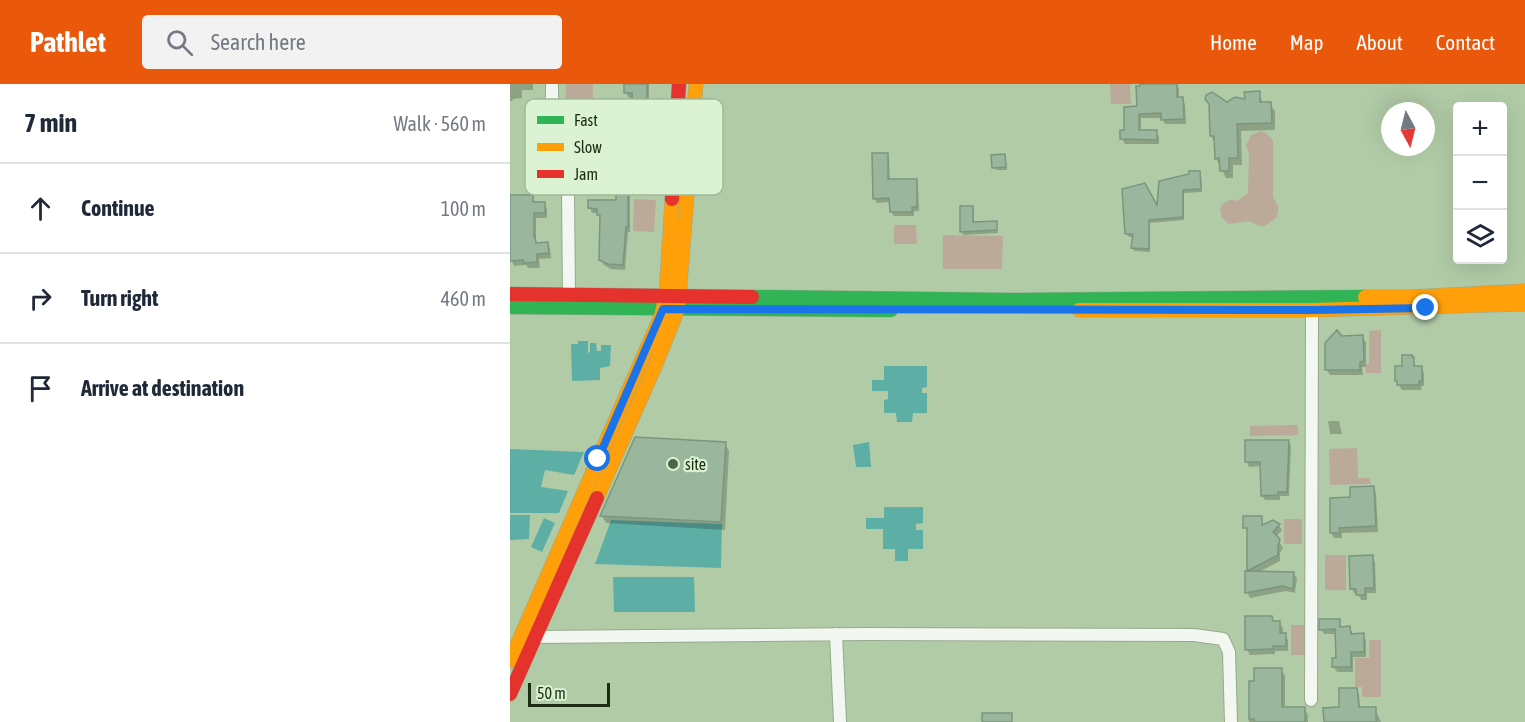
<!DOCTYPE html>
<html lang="en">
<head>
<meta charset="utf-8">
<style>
	:root { --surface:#fff; --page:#f2f2f3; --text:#1f2937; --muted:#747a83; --line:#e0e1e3; --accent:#ea580c }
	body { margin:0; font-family:"Asap Condensed",sans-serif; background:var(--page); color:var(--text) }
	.controls { position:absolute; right:18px; top:18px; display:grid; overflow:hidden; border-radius:6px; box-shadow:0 6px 24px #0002 }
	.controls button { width:54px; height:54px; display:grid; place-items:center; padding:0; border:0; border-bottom:2px solid var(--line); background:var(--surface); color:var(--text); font:30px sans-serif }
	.compass { position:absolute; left:871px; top:18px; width:54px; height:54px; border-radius:50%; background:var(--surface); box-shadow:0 6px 24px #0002; rotate:173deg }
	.scale { position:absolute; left:18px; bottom:15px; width:82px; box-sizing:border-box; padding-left:6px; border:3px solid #1a2d13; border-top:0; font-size:16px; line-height:21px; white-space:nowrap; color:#1a2d13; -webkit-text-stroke:4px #dbf3d2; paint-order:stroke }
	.stop { position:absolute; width:18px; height:18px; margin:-14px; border:4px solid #1a73e8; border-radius:50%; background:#fff }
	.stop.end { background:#1a73e8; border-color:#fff; box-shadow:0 2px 6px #0008 }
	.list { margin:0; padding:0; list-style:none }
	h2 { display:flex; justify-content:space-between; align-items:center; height:78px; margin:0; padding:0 24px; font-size:26px }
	h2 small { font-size:20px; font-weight:400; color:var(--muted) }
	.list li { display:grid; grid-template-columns:39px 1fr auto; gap:18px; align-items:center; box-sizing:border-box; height:90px; padding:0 24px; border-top:2px solid var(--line) }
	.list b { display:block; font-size:22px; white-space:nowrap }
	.list em { font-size:20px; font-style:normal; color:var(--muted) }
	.icon { flex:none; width:33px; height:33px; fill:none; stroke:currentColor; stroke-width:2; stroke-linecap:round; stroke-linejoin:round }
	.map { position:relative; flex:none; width:1015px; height:638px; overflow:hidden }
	header { display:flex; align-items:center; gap:36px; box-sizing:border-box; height:84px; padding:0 30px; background:var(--accent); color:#fff }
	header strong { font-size:28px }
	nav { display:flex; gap:33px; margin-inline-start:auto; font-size:21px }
	.search { width:420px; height:54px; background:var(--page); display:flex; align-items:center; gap:15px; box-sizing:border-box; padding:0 21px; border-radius:6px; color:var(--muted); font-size:22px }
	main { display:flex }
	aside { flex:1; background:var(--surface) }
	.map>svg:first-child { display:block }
</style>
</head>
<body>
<header>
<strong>Pathlet</strong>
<div class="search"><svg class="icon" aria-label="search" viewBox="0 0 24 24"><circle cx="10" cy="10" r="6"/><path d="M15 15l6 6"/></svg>Search here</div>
<nav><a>Home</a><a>Map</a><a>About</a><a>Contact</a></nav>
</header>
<main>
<aside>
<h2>7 min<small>Walk · 560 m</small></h2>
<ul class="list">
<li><svg class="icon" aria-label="ahead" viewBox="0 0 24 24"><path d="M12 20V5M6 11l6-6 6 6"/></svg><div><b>Continue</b></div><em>100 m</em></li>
<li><svg class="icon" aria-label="right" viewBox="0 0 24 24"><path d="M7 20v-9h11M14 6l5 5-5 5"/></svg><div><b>Turn right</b></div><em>460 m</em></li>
<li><svg class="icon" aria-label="arrive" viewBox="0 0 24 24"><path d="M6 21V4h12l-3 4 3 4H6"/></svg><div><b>Arrive at destination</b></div></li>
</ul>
</aside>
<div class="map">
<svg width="1015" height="638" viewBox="0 0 1015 638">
	<rect width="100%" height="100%" fill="#b1cba7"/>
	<path fill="#bbaa9a" d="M56 0H83C82 16 88 64 60 54L54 46Z
		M600 0H620L621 20H601Z
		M751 47 756 49 763 56V113L768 122V128L766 134 755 142H749L739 137 719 140 712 134 710 125C713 118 719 114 727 117L738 109 739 70 736 61 741 51Z
		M124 115 146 116 144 148 123 147Z
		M384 141H406L407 160H384Z
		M433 151 493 152 492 185H433Z
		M871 246V289H856V280H859V247Z
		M788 341V351L740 352V342Z
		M847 364 848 394H860L861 400 820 401 819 365Z
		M774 435H792V460H774Z
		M815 471H836V506H815Z
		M781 541H796V571H781Z
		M859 556H871V613H852V603H845V574H859Z"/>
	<path fill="#5dafa6" d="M68 257H78V269L80 268V259H86L87 267H91V261H101L100 282 90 284V296L62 297 61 260H68Z
		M374 282H417V303L412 304V309H417V329H403L402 338H387L386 329H374V316L378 315V307H362V296H374Z
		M359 358 361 383H346L343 361Z
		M0 365 74 368 64 391 35 386 31 403 58 407 49 429H0Z
		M374 423H413V439L406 440V446H413V465H398V477H385V465H373V445H356V434H374Z
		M0 431H20L19 455 0 456Z
		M34 434 45 439 32 468 21 463Z
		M101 436 212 440 211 484 85 480Z
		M103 493H184L185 528H104Z"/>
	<path fill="#0003" d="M0 0H23V6H12V14L3 15 2 17H0Z
		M115 0H139V20H133L134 62H113V68H100L97 62 116 36 124 31 123 14H119L116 9Z
		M632 0H667L669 4V15H672L675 20 676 40H655L652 34H631V48H646L649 53V60H615L612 55 628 24Z
		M749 9 753 20H760L765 27V46L731 47 732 81H723V94H716L706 74 705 59 701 52 717 20 736 17Z
		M377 70 379 75 380 97H406L408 101 409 127H404V132H384L381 128V118L367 119 364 114Z
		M495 71 497 86H486L484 83Z
		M128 77 130 82V109H120V148H118L115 186 101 185 94 181 91 175 92 136 88 129H82L80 124 107 117V97H97L94 92Z
		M689 88 691 92 692 108 674 109V136L640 139V168L624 167 622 163 624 153H619L617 150 614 106 648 126Z
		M22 113 26 119H34L37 125V134H26V157L28 161 37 160 40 165 41 174 29 175 30 184H18L16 181 4 182 0 172Z
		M462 123 464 127V139H486L488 149 453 151 452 148Z
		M852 253 856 258V283H852L853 291H820L817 286 832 254Z
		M903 275 906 283H911L914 289V302H911L912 306H892L886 297 893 284Z
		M818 337H829L832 350H820Z
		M778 357 781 362 779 412H770V416H755L752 411V382L739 383 737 378Z
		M215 360 219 367 215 446 96 439 92 432Z
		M863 404 866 409 868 448 832 449V454H824L821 449Z
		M751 433 754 442 769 441 772 446 766 453 773 464 770 469V477L747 489H783L787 494 785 509 776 507 740 514 737 508 739 489V449L734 443Z
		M862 473 865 478 866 509H857V516H851L848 510H845L841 504Z
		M762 533 764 538H769L773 544V551H775L778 556V567H765V570L740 571 737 565Z
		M829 536 832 544H840L843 551H853L856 556V573H843V588H827L824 583 827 575 826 550H814L811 545Z
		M771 585 775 592V624H794L798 631V638H739L740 598H745Z
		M846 606 849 610 850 625H865L871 638H815Z"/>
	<path fill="#9ab69d" stroke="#7b967e" stroke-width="1.5" d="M114 0H137V15H131V57H110V62L95 63V35H115V29H123L122 9H114Z
		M630 0H667V13H673L674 35 651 36V29L629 30V46H647V56L610 55V46H614V23L627 22 626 2H630Z
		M750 7V18H761L762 39 727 40 728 74H719V87H710L709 74 705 75 704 52H700L699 20 695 15 696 11 702 8 717 18 725 13 735 15 734 8Z
		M362 69H378V95H407V123H402V128H380L379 114 363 115Z
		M495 70 496 83 482 84 481 71Z
		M106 76H128V104H118V143H116L113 181 98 180 89 176 90 131H87V125L78 124V116H106V93H93V84H106Z
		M679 87H690L691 105 673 106V133L639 136V165L621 164 623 150H615L612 105 635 99 647 121 649 97 679 90Z
		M0 111H23V118H35V129H24V153H25L26 159 38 158 39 169 27 170V178L14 179 13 176 0 177Z
		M450 122H463V138L487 137V146L450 148Z
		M827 246 832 252 853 251 854 277 850 278V286H815V259Z
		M892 271H902V273H904V282H912V297H909V301H887V297H885V282H892Z
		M125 353 216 358 211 438 90 432Z
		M735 356H779L777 408H768V411L751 412 750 378H735Z
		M864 402 866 442 829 444 830 449H820V414L840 413V403Z
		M733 432H752V441L763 436 770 440 763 448 770 455 768 463V471L737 487V444H733Z
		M863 471 864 504H855V511H846V505H840L839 472Z
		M735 487 784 488 783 505 772 502 735 509Z
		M735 532H762L763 537H770V549H776V562H763V565L735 566Z
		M809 535H830V543L840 542 841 550 854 549V568H841V583H822V574H826L825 545 809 546Z
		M744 584H772V623H795V638H744V635H739V597H744Z
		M829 604H847L849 623H866V638H814L813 624 829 623Z
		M472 629H502V638H472Z"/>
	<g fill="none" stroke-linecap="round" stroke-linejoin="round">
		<defs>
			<path id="street" d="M42 0V48L49 69 45 91V98L51 105 58 107 59 211
				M326 550 330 638
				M26 553 355 550 684 551 713 555 719 568 721 638
				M801 616 802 226"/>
			<path id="fast" d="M242 213 501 216 855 213
				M0 223 381 226"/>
			<path id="slow" d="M855 213H900L1015 207
				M569 226H802L1015 220
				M87 414 146 280 168 225 186 0
				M0 577 151 232 156 212 162 115"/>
			<path id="jam" d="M162 115 169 0
				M0 210 242 213
				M0 610 87 414"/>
		</defs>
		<use href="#street" stroke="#95aa8d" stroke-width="14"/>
		<use href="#fast" stroke="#95aa8d" stroke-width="15"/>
		<use href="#slow" stroke="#95aa8d" stroke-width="15"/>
		<use href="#jam" stroke="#95aa8d" stroke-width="15"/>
		<use href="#street" stroke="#f3f7f2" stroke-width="12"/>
		<use href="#fast" stroke="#30b455" stroke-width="14"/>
		<use href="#slow" stroke="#ff9f0a" stroke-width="14"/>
		<use href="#jam" stroke="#e5322d" stroke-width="14"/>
	</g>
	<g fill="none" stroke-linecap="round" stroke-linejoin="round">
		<path stroke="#1a73e8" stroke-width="8" d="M88 375 153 225 802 226 916 224"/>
	</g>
	<circle fill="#4f6447" stroke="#dbf3d2" stroke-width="2" cx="163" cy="380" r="6"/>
	<g text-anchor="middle" stroke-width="4.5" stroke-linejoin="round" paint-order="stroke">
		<g font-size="16" fill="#1a2d13" stroke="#dbf3d2" text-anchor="start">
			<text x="175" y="386">site</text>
		</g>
	</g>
	<rect x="15" y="15" width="198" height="96" rx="9" fill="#dbf3d2" stroke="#a1b899" stroke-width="1.5"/>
	<rect x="27" y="32" width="27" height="8" fill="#30b455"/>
	<rect x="27" y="59" width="27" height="8" fill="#ff9f0a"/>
	<rect x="27" y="86" width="27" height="8" fill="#e5322d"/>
	<g font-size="16" fill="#1a2d13">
		<text x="64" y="42">Fast</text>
		<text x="64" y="69">Slow</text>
		<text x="64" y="96">Jam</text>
	</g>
</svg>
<div class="controls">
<button>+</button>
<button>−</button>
<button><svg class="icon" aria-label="layers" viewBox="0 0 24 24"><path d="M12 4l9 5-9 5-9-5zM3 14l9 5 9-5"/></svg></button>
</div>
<svg class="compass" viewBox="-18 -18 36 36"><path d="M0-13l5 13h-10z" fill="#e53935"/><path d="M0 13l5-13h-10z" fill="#747a83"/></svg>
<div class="scale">50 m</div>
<div class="stop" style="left:88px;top:375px"></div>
<div class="stop end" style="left:916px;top:224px"></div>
</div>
</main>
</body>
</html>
